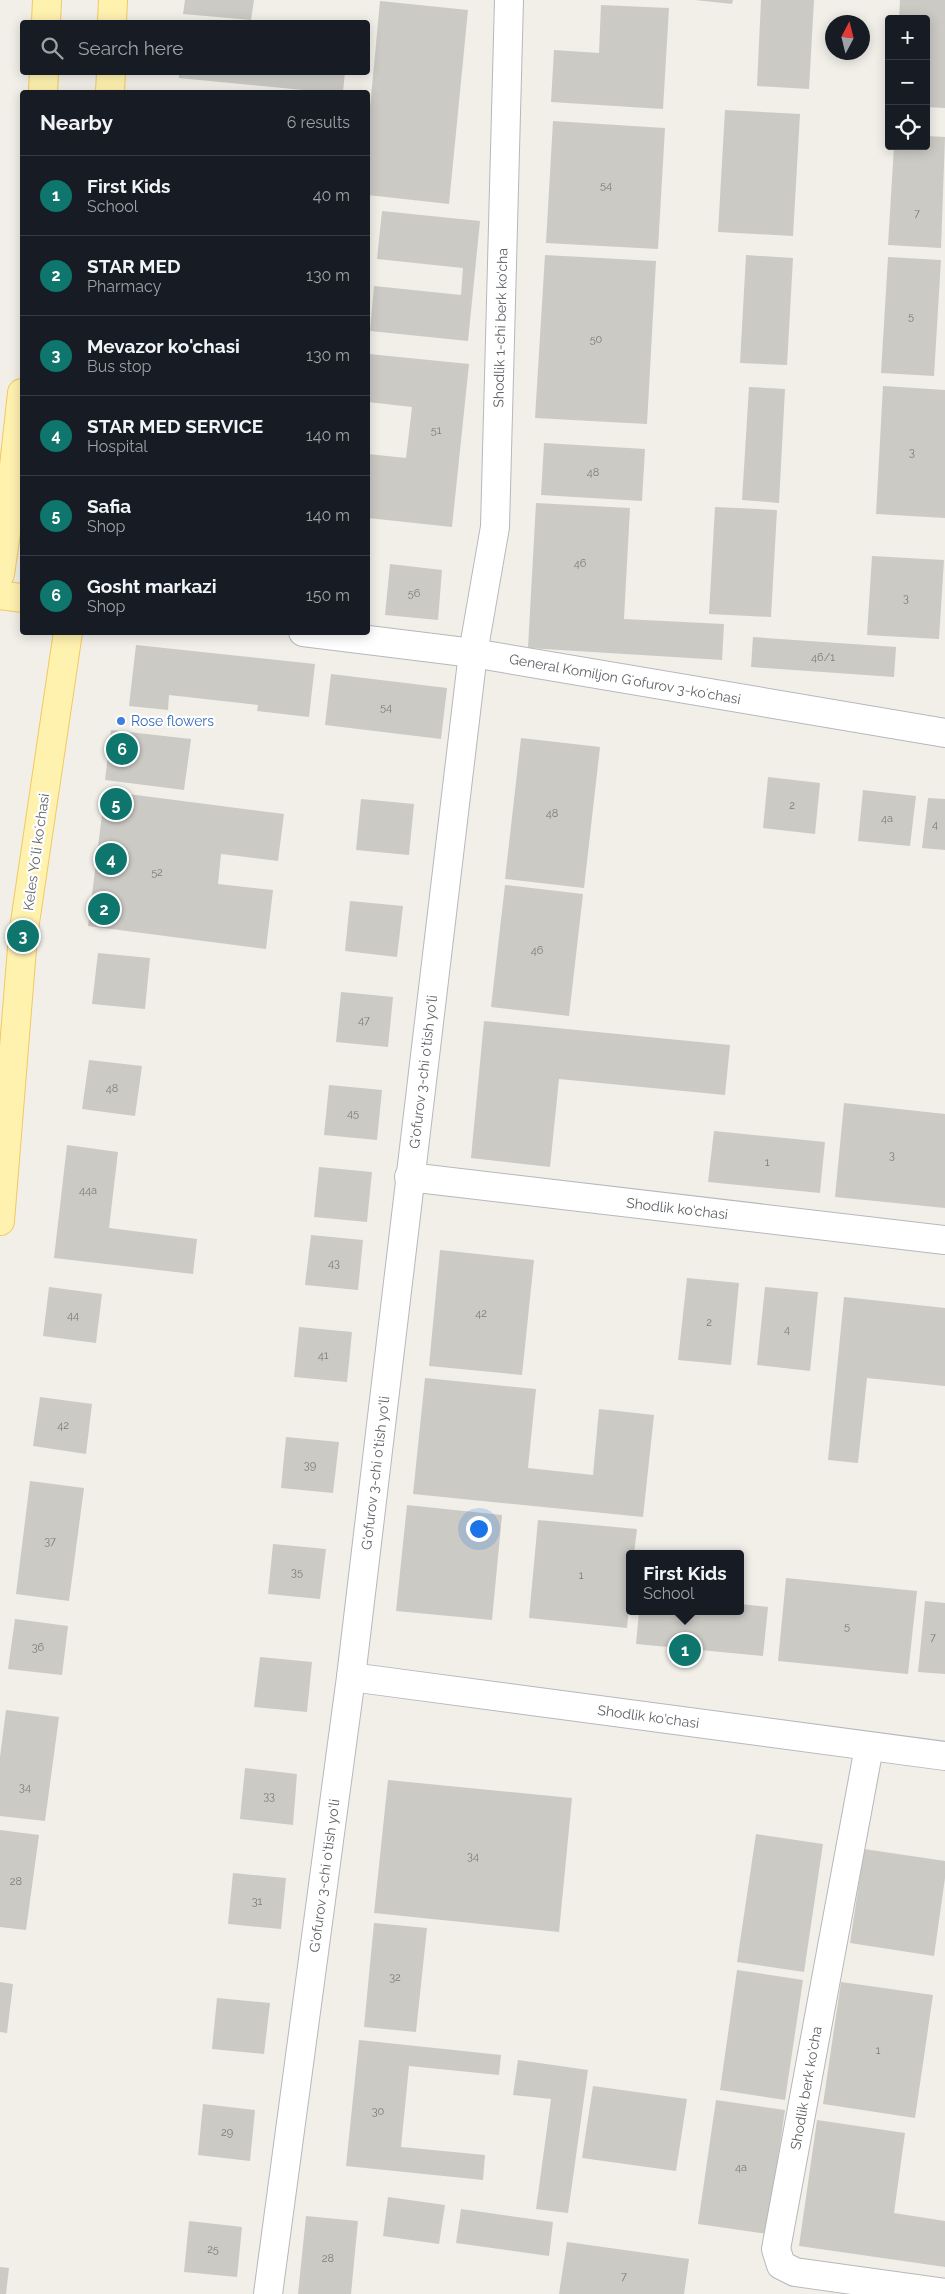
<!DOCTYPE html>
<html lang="en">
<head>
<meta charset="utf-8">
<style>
	:root { --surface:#171b24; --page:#242831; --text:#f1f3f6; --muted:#9ea1a6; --line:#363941; --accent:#0f766e }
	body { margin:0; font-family:Raleway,sans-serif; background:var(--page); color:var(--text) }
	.controls { position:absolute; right:15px; top:15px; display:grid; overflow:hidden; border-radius:5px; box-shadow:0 2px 12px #0003 }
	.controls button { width:45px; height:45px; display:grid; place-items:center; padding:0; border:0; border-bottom:1px solid var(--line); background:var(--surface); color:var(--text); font:25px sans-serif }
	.compass { position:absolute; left:825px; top:15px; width:45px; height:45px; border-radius:50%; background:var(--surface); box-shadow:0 2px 12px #0003; rotate:7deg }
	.you { position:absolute; left:478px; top:1528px; width:18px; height:18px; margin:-12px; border:4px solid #fff; border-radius:50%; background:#1a73e8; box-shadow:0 0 0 8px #1a73e833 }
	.badge { display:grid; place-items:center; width:32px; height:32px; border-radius:50%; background:var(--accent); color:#fff; font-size:16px; font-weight:700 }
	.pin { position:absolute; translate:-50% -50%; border:2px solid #fff; box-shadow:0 1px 5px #0006 }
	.popup { position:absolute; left:626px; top:1550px; width:118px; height:65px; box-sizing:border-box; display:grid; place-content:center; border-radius:5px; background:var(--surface); filter:drop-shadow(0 1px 4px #0005); font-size:16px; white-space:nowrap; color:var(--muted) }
	.popup b { font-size:19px; color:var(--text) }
	.popup::after { content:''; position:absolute; left:50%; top:100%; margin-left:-10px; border:10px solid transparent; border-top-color:var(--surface) }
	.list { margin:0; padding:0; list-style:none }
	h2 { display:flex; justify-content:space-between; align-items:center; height:65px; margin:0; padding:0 20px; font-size:21px }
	h2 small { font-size:16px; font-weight:400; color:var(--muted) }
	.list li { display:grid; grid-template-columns:32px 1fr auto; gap:15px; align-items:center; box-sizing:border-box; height:80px; padding:0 20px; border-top:1px solid var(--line) }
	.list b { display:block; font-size:19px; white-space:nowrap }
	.list p { margin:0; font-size:16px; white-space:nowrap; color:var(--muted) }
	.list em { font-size:16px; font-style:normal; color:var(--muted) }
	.icon { flex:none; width:28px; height:28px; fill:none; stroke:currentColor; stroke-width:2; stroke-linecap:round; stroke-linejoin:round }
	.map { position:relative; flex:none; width:945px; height:2294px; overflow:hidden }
	.search { position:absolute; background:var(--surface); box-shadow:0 2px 12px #0003; left:20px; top:20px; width:350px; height:55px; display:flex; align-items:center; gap:12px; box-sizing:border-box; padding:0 18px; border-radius:5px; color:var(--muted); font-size:19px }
	.panel { position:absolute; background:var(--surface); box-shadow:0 2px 12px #0003; left:20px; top:90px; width:350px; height:545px; border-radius:5px }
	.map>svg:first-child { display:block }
</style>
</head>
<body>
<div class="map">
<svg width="945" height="2294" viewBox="0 0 945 2294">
	<rect width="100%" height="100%" fill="#f1efe8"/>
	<path fill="#cccac5" d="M185 0H254L251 20 183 14Z
		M695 0H733L732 4Z
		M761 0H814L809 89 757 86Z
		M900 0H945V108L926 107V19H899Z
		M380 1 468 10 449 204 368 195V129Z
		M601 5 669 8 663 109 551 102 554 50 599 53Z
		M179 72H345L343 92H324L179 78Z
		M725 110 800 114 793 236 718 232Z
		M553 121 665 128 658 249 546 243Z
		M926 136 945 137 941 248 888 245 894 146H926Z
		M382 211 480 221 468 341 370 331 374 286 461 295 463 268 377 259Z
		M545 255 656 261 647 424 535 418Z
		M746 255 793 258 787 365 740 363Z
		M888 257 941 260 934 376 881 373Z
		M369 354 469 364 452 527 368 518V454L406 458 412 407 368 402Z
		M883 386 945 390V518L876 514Z
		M749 387 785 389 779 503 742 500Z
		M544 443 645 449 642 501 541 495Z
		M536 503 630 508 624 619 724 624 722 660 528 648Z
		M715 507 777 510 771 617 709 614Z
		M872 556 944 560 939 639 867 635Z
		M390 564 442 570 438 620 385 615Z
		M753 637 896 647 894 677 751 667Z
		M136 645 315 664 309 717 257 711 258 705 169 695 168 710 129 706Z
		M331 674 447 688 441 739 325 725Z
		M111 730 191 739 184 790 105 780Z
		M521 738 600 747 584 888 505 879Z
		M768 777 820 783 815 834 763 828Z
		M863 790 916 796 910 846 858 841Z
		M105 791 284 814 278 861 221 854 218 884 273 890 266 949 88 926Z
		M928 798 945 799V850L922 848Z
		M361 799 414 804 409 855 356 850Z
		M505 885 583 894 569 1016 491 1007Z
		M350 901 403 906 397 957 345 951Z
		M98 953 150 958 145 1009 92 1004Z
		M341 992 393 997 388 1047 336 1042Z
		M484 1021 730 1045 725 1095 559 1079 550 1167 471 1158Z
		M89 1060 142 1066 135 1116 82 1109Z
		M329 1085 382 1090 377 1140 324 1135Z
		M844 1103 945 1114V1208L835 1197Z
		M714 1131 825 1142 820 1193 708 1182Z
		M67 1145 118 1152 109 1228 197 1239 193 1274 54 1258Z
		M319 1167 372 1172 367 1222 314 1217Z
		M311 1235 363 1240 358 1290 305 1285Z
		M440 1250 534 1260 522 1375 429 1366Z
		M687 1278 739 1283 731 1365 678 1360Z
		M49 1287 102 1294 96 1343 43 1336Z
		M765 1287 818 1292 810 1371 757 1365Z
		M844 1297 945 1308V1386L867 1378 858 1463 828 1460Z
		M299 1327 352 1332 347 1382 294 1377Z
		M425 1378 536 1389 528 1468 593 1475 599 1409 654 1415 643 1517 413 1494Z
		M40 1397 92 1404 86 1454 33 1446Z
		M286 1437 339 1442 333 1493 281 1488Z
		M30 1481 84 1488 69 1601 16 1594Z
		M407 1505 502 1515 492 1620 396 1611Z
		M538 1520 637 1529 634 1554H630V1597L627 1628 529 1618Z
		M273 1544 326 1549 320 1599 268 1594Z
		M786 1578 917 1591 908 1674 778 1661Z
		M925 1601 945 1603V1674L918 1672Z
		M740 1604 768 1607 763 1656 636 1644 639 1611H740Z
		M15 1619 68 1626 62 1675 8 1669Z
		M260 1657 312 1662 307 1712 254 1707Z
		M6 1710 59 1717 45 1821 0 1816V1757Z
		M245 1768 297 1774 293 1825 240 1819Z
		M388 1780 572 1798 559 1932 374 1913Z
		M0 1830 39 1835 26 1930 0 1927Z
		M756 1834 823 1844 804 1972 737 1962Z
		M864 1849 945 1861V1878L934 1956 850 1943Z
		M233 1873 286 1878 281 1929 228 1924Z
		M374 1923 427 1928 416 2032 364 2027Z
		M737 1970 803 1980 785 2100 720 2090Z
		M0 1982 13 1984 7 2033 0 2032Z
		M841 1982 933 1995 915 2118 823 2104Z
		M217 1998 270 2003 264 2054 212 2049Z
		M359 2040 501 2055 499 2075 409 2066 401 2147 485 2155 483 2180 346 2166Z
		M518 2060 588 2070 568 2213 536 2209 551 2099 513 2095Z
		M593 2086 687 2099 676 2171 582 2158Z
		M716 2100 785 2110 767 2234 698 2224Z
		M203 2104 255 2110 250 2161 198 2155Z
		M817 2120 905 2133 894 2213 945 2221V2267L799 2246Z
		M388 2197 445 2205 439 2244 383 2236Z
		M461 2209 553 2222 549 2256 456 2243Z
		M306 2216 358 2221 351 2294H298Z
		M189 2221 242 2227 237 2277 184 2272Z
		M567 2242 689 2259 684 2294H559Z
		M0 2267 9 2268 6 2294H0Z"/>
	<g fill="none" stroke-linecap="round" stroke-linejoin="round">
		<defs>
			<g id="minor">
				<path d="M303 632 473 653 945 733"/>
				<path id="s1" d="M409 1177 945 1240"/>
				<path id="s2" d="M351 1677 945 1756"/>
				<path d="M869 1747 776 2249 781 2265 795 2272 945 2293"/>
				<path id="s3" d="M268 2294 351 1677 473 653 495 527 509 0"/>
			</g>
			<path id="major" d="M46 22 47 0
				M112 22 113 0
				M43 92 44 72
				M110 92 111 72
				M0 574 9 512 22 393
				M0 595 22 598
				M0 1221 23 936 68 632"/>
		</defs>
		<use href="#minor" stroke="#b5b8bc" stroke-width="30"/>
		<use href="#major" stroke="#f2c960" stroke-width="30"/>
		<use href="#minor" stroke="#fff" stroke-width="28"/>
		<use href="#major" stroke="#fff2af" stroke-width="28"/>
	</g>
	<circle fill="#3f7fe0" stroke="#fff" stroke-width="2" cx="121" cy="721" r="5"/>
	<g text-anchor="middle" stroke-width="4.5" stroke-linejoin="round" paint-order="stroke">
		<g font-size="11" fill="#7a7d7f">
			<text x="606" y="189">54</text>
			<text x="917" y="217">7</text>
			<text x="911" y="320">5</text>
			<text x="596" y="343">50</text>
			<text x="436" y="434">51</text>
			<text x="912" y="456">3</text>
			<text x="593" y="476">48</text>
			<text x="580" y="567">46</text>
			<text x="414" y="597">56</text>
			<text x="906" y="602">3</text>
			<text x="823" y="661">46/1</text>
			<text x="386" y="711">54</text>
			<text x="792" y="809">2</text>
			<text x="552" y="817">48</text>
			<text x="887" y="822">4a</text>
			<text x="935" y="828">4</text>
			<text x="157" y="876">52</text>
			<text x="537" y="954">46</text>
			<text x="364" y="1024">47</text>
			<text x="112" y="1092">48</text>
			<text x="353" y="1117">45</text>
			<text x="892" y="1159">3</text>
			<text x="767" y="1166">1</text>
			<text x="88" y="1194">44a</text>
			<text x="334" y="1267">43</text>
			<text x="481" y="1317">42</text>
			<text x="73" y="1319">44</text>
			<text x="709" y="1326">2</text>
			<text x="787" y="1333">4</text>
			<text x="323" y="1359">41</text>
			<text x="63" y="1429">42</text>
			<text x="310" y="1469">39</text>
			<text x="50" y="1545">37</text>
			<text x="297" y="1576">35</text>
			<text x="581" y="1579">1</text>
			<text x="847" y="1630">5</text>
			<text x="933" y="1641">7</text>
			<text x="38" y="1651">36</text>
			<text x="25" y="1791">34</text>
			<text x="269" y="1800">33</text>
			<text x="473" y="1860">34</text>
			<text x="16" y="1885">28</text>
			<text x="257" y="1905">31</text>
			<text x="395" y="1981">32</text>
			<text x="878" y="2054">1</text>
			<text x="378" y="2115">30</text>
			<text x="227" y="2136">29</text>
			<text x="741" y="2171">4a</text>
			<text x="213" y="2253">25</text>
			<text x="328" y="2262">28</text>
			<text x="624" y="2280">7</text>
		</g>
		<g font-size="14" fill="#5f6368" stroke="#fff">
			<text dy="5" stroke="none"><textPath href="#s3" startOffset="1981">Shodlik 1-chi berk ko'cha</textPath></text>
			<text transform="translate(625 679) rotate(10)" y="5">General Komiljon Gʻofurov 3-koʻchasi</text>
			<text transform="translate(36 852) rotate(-82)" y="5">Keles Yoʻli koʻchasi</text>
			<text dy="5" stroke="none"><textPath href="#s3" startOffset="1232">G'ofurov 3-chi o'tish yo'li</textPath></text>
			<text dy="5" stroke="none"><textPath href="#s1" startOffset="270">Shodlik ko'chasi</textPath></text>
			<text dy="5" stroke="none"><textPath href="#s3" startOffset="828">G'ofurov 3-chi o'tish yo'li</textPath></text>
			<text dy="5" stroke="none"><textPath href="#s2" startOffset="300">Shodlik ko'chasi</textPath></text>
			<text dy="5" stroke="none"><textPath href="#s3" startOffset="422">G'ofurov 3-chi o'tish yo'li</textPath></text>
			<text transform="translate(806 2088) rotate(-80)" y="5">Shodlik berk ko'cha</text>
		</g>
		<g font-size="14" fill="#366cbe" stroke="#fff" text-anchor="start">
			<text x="131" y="726">Rose flowers</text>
		</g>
	</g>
</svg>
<div class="controls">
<button>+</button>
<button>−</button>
<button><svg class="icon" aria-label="locate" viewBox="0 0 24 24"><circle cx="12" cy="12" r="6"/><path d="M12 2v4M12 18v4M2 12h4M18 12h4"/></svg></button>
</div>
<svg class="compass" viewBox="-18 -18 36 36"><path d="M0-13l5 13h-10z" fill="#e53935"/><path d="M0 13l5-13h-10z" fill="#9ea1a6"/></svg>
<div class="you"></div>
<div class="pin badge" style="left:685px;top:1650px">1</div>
<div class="popup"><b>First Kids</b>School</div>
<div class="pin badge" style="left:104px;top:909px">2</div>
<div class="pin badge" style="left:23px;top:936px">3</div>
<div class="pin badge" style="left:111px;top:859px">4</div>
<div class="pin badge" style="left:116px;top:804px">5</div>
<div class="pin badge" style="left:122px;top:749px">6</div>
<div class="search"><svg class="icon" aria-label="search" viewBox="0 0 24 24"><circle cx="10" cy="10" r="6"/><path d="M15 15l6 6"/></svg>Search here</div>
<section class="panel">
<h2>Nearby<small>6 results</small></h2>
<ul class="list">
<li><span class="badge">1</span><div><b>First Kids</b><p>School</p></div><em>40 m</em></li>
<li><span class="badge">2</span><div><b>STAR MED</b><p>Pharmacy</p></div><em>130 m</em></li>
<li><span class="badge">3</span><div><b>Mevazor ko'chasi</b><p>Bus stop</p></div><em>130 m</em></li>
<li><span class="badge">4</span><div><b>STAR MED SERVICE</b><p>Hospital</p></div><em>140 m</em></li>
<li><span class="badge">5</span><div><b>Safia</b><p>Shop</p></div><em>140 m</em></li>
<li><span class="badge">6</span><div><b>Gosht markazi</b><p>Shop</p></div><em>150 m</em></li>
</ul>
</section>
</div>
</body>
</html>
